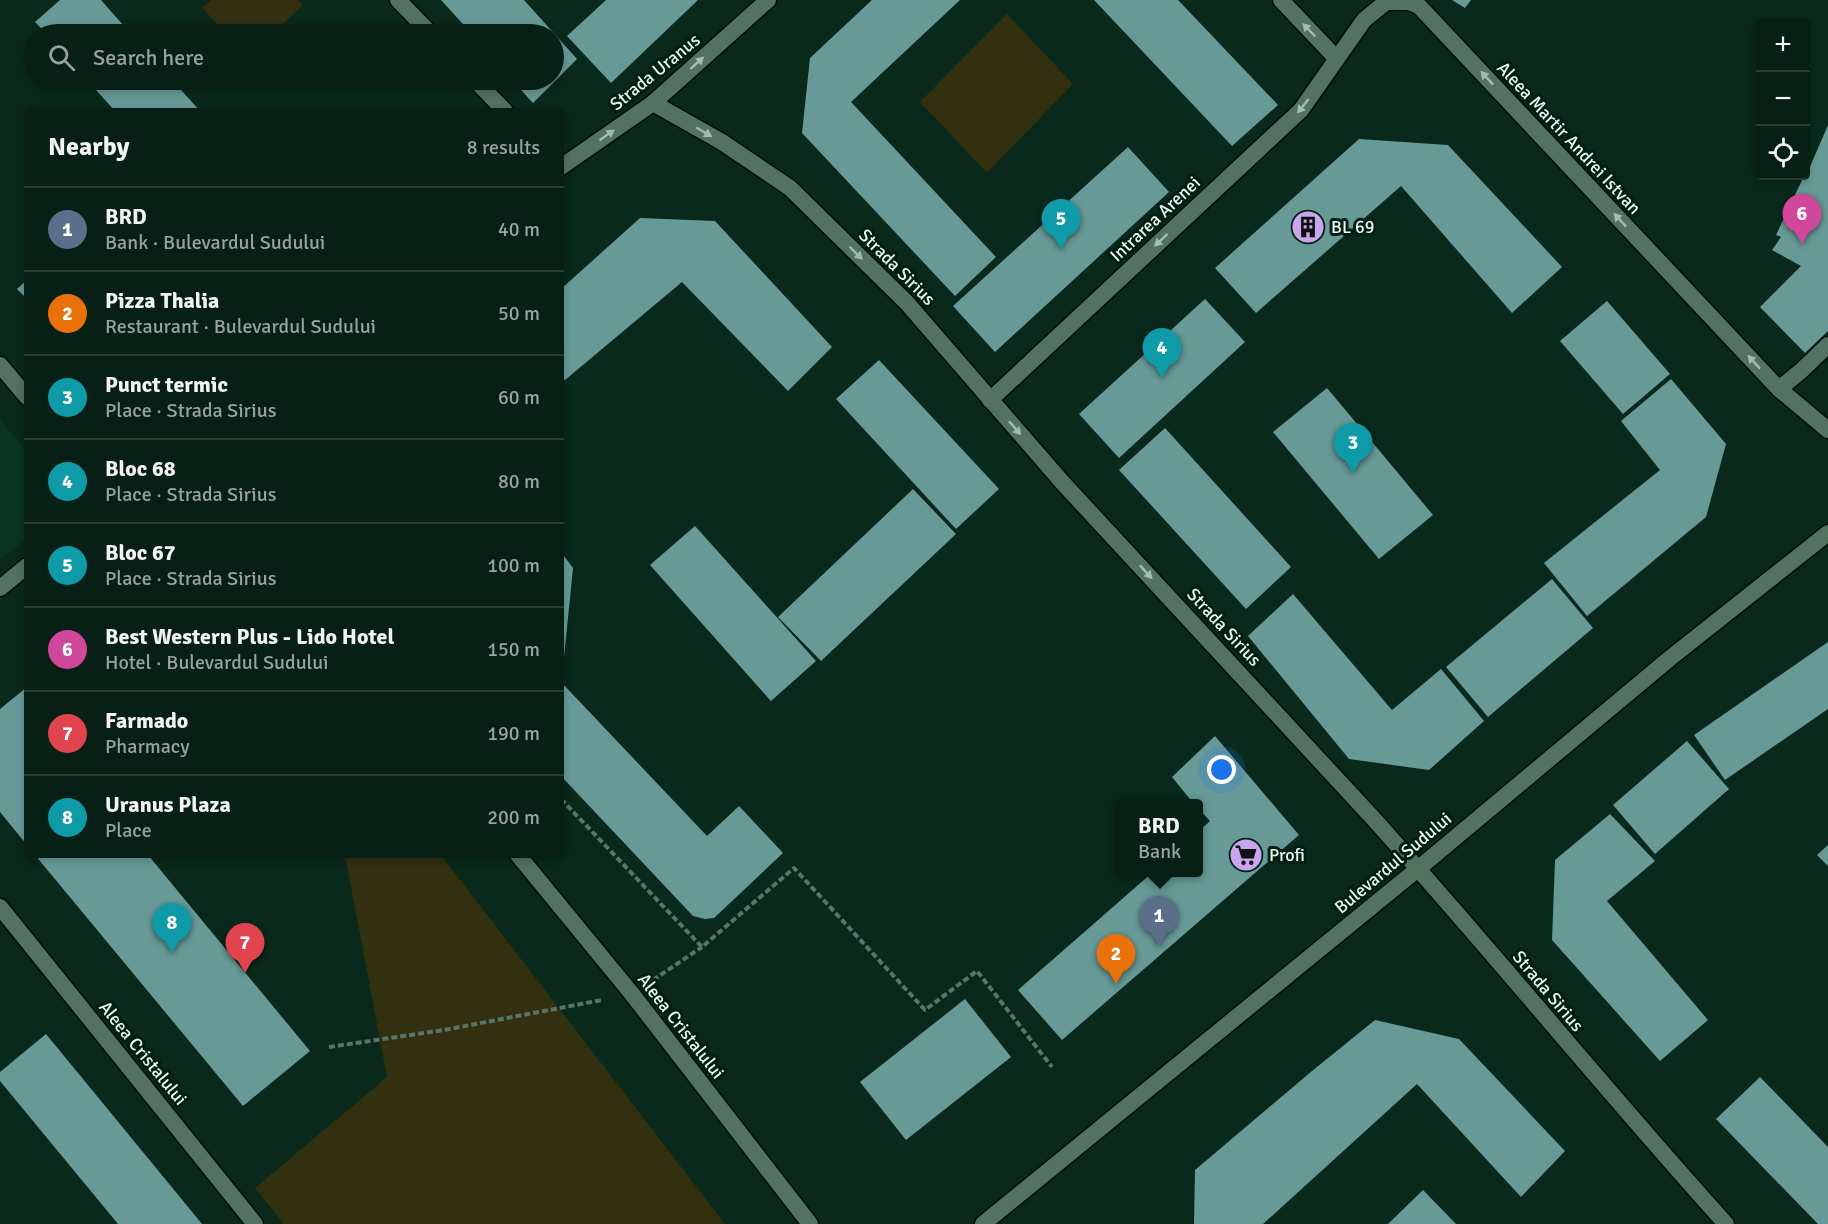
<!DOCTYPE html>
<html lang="en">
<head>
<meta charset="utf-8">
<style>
	:root { --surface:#071f15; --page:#10271e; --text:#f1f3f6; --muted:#98a2a0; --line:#283d34; --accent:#7c3aed }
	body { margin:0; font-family:Signika,sans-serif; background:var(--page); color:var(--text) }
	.controls { position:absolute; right:18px; top:18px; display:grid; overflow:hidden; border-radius:6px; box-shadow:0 3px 9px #0003 }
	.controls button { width:54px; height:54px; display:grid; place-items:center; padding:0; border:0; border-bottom:2px solid var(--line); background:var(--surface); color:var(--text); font:30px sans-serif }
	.you { position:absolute; left:1222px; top:770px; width:21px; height:21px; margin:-15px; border:4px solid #fff; border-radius:50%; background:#1a73e8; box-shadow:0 0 0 9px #1a73e833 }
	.badge { display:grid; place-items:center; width:39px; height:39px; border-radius:50%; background:var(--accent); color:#fff; font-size:20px; font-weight:700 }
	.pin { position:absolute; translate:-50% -50px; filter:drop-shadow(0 2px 3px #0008) }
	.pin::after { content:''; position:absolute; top:32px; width:21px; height:18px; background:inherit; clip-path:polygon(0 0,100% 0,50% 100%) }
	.popup { position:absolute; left:1116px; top:799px; width:87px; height:78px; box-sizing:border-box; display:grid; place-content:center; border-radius:6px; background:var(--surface); filter:drop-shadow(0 2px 4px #0005); font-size:20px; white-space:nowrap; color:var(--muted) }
	.popup b { font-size:22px; color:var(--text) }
	.popup::after { content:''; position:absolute; left:50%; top:100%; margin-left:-12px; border:12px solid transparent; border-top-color:var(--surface) }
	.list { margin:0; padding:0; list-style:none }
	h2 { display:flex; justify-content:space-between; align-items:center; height:78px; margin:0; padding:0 24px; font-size:26px }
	h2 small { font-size:20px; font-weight:400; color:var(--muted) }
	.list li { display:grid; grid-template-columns:39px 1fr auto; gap:18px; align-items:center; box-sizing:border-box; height:84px; padding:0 24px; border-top:2px solid var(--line) }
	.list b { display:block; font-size:22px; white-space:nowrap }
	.list p { margin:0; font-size:20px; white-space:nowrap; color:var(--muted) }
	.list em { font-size:20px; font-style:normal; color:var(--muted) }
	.icon { flex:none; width:33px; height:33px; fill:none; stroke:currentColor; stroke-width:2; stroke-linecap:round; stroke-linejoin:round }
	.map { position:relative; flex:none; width:1828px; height:1224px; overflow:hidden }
	.search { position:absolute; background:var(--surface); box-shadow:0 3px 9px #0003; left:24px; top:24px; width:540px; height:66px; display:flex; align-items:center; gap:15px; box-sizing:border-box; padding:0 21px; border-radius:33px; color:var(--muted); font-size:22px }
	.panel { position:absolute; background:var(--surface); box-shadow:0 3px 9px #0003; left:24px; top:108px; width:540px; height:750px; border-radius:6px }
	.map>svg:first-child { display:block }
</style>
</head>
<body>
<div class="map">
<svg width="1828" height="1224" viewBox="0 0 1828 1224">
	<rect width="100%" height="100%" fill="#09291c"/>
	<path fill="#0a3424" d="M0 420 27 452V539L0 560Z"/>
	<path fill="#32300f" d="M211 0H298L303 5 272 34H227L202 8Z
		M1007 14 1073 84 987 173 920 102Z
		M345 855H441L725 1224H284L255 1188 387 1077Z"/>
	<path fill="#679a97" d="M60 0H101L131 34H47L35 22Z
		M441 0H524L577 59 533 103 512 80H554V34H472Z
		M606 0H698L611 83 567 36Z
		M872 0H960L851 102 996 257 955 296 802 133 810 58Z
		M1094 0H1178L1278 105 1232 146Z
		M1452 0H1471L1465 8Z
		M87 80H172L200 111H115Z
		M1828 125V331L1805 353 1760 307 1801 266 1772 250 1781 237 1776 235 1804 176H1806Z
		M1359 139 1448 145 1562 267 1512 313 1401 186 1256 313 1215 268Z
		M1128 147 1169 192 995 352 953 306Z
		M640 218 715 221 832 347 788 391 682 282 565 380 561 376V289Z
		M27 280V299L17 289Z
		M1205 299 1245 342 1119 458 1079 414Z
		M1607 301 1670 374 1623 414 1560 341Z
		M879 360 999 489 956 529 836 399Z
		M1671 379 1726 444 1706 517 1587 616 1544 563 1660 470 1621 421Z
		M1327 388 1433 515 1379 559 1273 432Z
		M1165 428 1291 567 1246 609 1119 470Z
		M913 489 956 534 821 661 778 617Z
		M695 526 816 661 771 701 650 565Z
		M561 552 573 568 563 667H561Z
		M1552 579 1593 628 1488 717 1446 667Z
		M1293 594 1392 710 1441 669 1484 721 1429 770 1349 759 1248 636Z
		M1828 642V709L1725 780 1694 735Z
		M561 682 707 836 739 806 783 853 714 918 705 919 693 916 561 776Z
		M27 687V845L0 812V709Z
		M1215 736 1299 835 1062 1040 1018 990 1153 872H1198V832L1210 821 1198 808V804H1194L1172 777Z
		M1687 741 1729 789 1655 854 1613 805Z
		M1610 814 1655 861 1607 901 1708 1020 1660 1061 1552 940 1555 860Z
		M1828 845V866L1817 855Z
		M35 855H148L310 1051 243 1106Z
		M965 999 1011 1057 906 1140 860 1082Z
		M1375 1020 1459 1039 1565 1151 1521 1197 1417 1084 1263 1224H1194L1195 1170 1312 1071Z
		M46 1034 202 1224H118L0 1081V1072Z
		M1760 1077 1828 1147V1224H1818L1716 1119Z
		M1423 1190 1456 1224H1388Z"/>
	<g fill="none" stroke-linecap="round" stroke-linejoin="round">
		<defs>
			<path id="service" d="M398 0 431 34
				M1281 0 1337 59
				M475 80 505 111
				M653 103 768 0
				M1779 389 1802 370 1828 345
				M990 400 1301 110 1364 20 1386 2H1409L1419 6 1779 389 1828 430
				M518 855 632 994 810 1224
				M0 907 255 1224"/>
			<path id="minor" d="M561 167 653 103 722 142 790 188 907 303 1062 482 1371 816C1492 950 1605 1090 1726 1224
				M0 365 27 397
				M0 588 27 566"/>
			<path id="tertiary" d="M983 1224 1419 868 1669 659 1828 533"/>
		</defs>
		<use href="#service" stroke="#001008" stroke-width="19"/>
		<use href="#minor" stroke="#001008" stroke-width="19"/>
		<use href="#tertiary" stroke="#001008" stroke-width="19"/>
		<path stroke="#597469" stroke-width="4" stroke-dasharray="6 3" stroke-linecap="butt" d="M561 799 702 947 794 868 925 1010 977 971 1052 1067
			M653 980 702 947
			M329 1047 444 1030 602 1000"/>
		<use href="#service" stroke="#527262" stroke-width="16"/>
		<use href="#minor" stroke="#527262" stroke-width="16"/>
		<use href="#tertiary" stroke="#527262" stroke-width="16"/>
	</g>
	<defs><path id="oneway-solid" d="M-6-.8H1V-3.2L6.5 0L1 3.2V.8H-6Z" transform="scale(1.5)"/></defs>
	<g fill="#a4bdb1">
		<use href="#oneway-solid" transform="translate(1309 30) rotate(-134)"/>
		<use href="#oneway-solid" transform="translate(697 63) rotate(-42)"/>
		<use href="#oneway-solid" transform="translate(1487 78) rotate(-133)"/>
		<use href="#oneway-solid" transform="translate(1303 106) rotate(129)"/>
		<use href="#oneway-solid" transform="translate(704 132) rotate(30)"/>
		<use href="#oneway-solid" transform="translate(607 135) rotate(-35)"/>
		<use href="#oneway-solid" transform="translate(1620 220) rotate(-133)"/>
		<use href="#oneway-solid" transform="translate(1161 240) rotate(137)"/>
		<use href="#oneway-solid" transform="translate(856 253) rotate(44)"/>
		<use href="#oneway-solid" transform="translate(1754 362) rotate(-133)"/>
		<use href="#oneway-solid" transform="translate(1015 428) rotate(49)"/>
		<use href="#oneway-solid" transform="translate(1146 572) rotate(47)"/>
	</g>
	<defs>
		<symbol id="building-disc" viewBox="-11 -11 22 22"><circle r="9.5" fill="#c9a5ee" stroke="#011f13"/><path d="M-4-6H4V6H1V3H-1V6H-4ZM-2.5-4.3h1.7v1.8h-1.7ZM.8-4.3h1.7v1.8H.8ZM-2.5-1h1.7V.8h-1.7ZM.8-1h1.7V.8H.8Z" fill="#111"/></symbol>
		<symbol id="supermarket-disc" viewBox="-11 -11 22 22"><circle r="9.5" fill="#c9a5ee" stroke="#011f13"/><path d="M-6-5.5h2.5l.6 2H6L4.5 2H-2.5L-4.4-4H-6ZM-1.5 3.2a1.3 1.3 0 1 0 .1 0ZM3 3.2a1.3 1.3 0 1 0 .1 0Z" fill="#111"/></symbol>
	</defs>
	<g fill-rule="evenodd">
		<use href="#building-disc" x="1289" y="208" width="38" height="38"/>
		<use href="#supermarket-disc" x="1227" y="836" width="38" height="38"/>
	</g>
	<g text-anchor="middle" stroke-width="6" stroke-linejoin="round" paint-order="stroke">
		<g font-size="18" fill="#e8faf1" stroke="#011f13">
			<text transform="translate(655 72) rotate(-39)" y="6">Strada Uranus</text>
			<text transform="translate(1569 138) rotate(47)" y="6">Aleea Martir Andrei Istvan</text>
			<text transform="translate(1155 219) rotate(-43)" y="6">Intrarea Arenei</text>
			<text transform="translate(897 267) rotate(45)" y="6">Strada Sirius</text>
			<text transform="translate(1224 627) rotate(47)" y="6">Strada Sirius</text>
			<text transform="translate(1393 863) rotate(-40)" y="6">Bulevardul Sudului</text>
			<text transform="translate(1548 991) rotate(50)" y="6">Strada Sirius</text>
			<text transform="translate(681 1026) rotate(52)" y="6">Aleea Cristalului</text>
			<text transform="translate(143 1053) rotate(51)" y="6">Aleea Cristalului</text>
		</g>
		<g font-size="18" fill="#e8faf1" stroke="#011f13" text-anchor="start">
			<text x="1331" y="233">BL 69</text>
			<text x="1269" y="861">Profi</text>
		</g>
	</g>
</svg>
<div class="controls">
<button>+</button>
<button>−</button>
<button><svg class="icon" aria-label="locate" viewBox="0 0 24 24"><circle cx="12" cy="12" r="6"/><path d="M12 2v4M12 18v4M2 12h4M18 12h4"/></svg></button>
</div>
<div class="you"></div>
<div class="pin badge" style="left:1159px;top:946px;background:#5c6f8a">1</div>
<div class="popup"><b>BRD</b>Bank</div>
<div class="pin badge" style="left:1116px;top:984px;background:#e8710a">2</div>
<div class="pin badge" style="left:1353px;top:473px;background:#0f9aa8">3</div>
<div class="pin badge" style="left:1162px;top:378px;background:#0f9aa8">4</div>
<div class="pin badge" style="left:1061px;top:249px;background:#0f9aa8">5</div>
<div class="pin badge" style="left:1802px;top:244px;background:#d1479c">6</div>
<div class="pin badge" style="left:245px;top:973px;background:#e0444e">7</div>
<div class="pin badge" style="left:172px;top:953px;background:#0f9aa8">8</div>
<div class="search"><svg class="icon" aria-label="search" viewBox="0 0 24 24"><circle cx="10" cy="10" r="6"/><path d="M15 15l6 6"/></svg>Search here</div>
<section class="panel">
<h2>Nearby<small>8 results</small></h2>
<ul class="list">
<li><span class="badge" style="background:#5c6f8a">1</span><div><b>BRD</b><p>Bank · Bulevardul Sudului</p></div><em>40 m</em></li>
<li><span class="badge" style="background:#e8710a">2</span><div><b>Pizza Thalia</b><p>Restaurant · Bulevardul Sudului</p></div><em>50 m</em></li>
<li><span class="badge" style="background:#0f9aa8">3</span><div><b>Punct termic</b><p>Place · Strada Sirius</p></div><em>60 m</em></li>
<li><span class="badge" style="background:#0f9aa8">4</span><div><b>Bloc 68</b><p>Place · Strada Sirius</p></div><em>80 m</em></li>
<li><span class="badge" style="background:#0f9aa8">5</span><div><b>Bloc 67</b><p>Place · Strada Sirius</p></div><em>100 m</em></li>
<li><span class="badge" style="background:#d1479c">6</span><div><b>Best Western Plus - Lido Hotel</b><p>Hotel · Bulevardul Sudului</p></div><em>150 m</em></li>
<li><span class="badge" style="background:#e0444e">7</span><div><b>Farmado</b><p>Pharmacy</p></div><em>190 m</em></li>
<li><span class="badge" style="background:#0f9aa8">8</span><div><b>Uranus Plaza</b><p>Place</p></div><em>200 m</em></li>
</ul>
</section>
</div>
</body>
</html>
